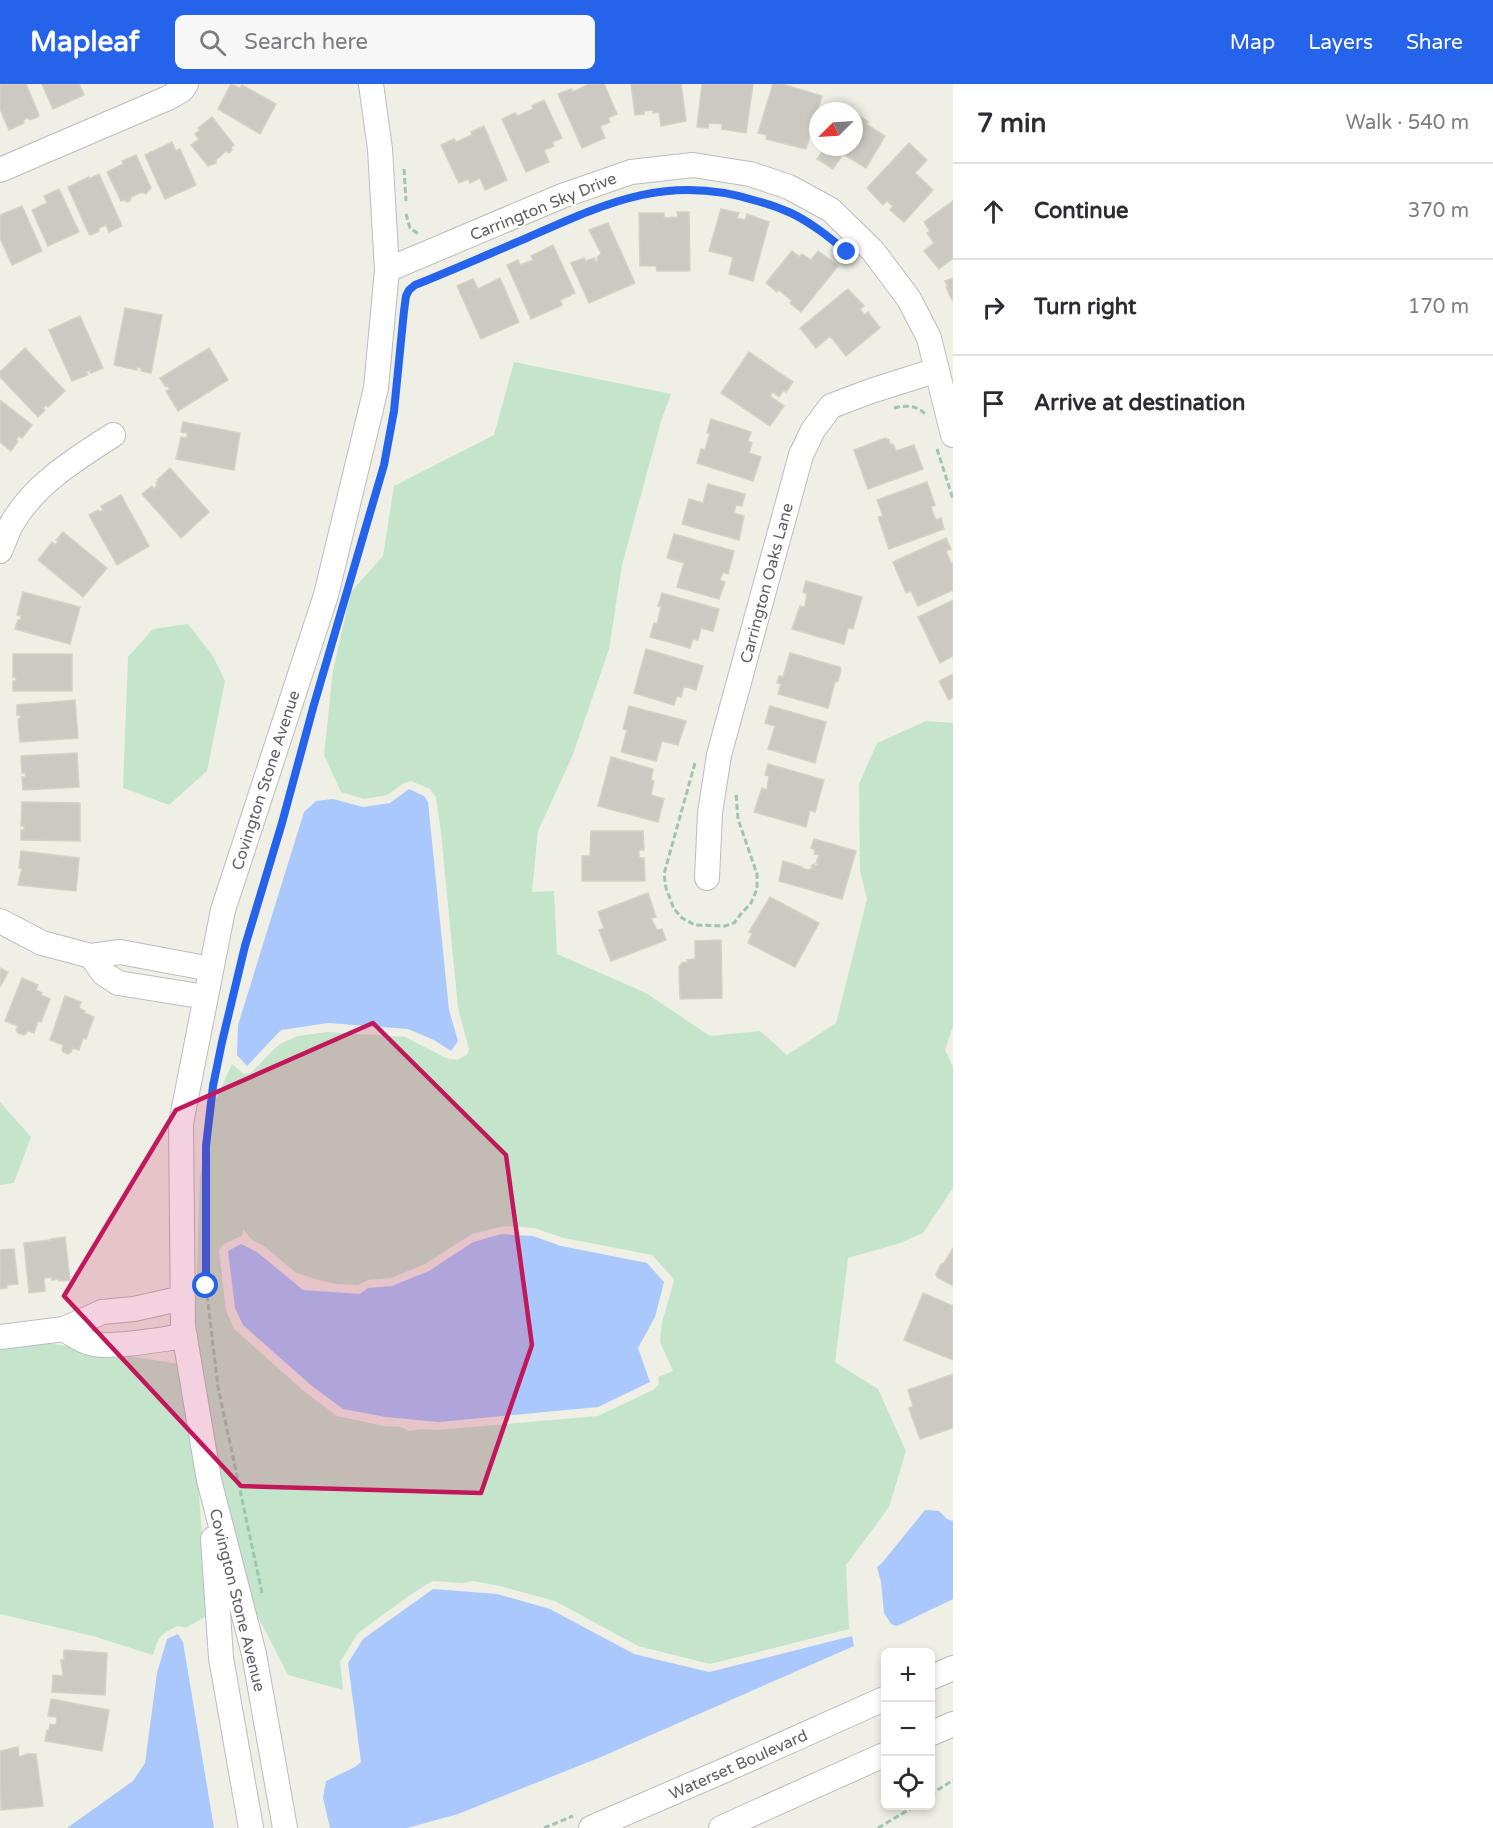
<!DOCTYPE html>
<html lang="en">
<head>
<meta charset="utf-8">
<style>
	:root { --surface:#fff; --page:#f7f7f7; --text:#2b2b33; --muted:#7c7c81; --line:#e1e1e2; --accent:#2563eb }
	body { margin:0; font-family:"Varela Round",sans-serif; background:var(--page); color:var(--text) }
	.controls { position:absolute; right:18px; bottom:18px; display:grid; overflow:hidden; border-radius:9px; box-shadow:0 3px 9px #0003 }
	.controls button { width:54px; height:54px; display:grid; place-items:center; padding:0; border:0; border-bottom:2px solid var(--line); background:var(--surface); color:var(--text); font:30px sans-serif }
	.compass { position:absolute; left:809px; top:18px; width:54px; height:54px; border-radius:50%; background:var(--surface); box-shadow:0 3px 9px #0003; rotate:246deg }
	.stop { position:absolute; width:18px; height:18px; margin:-14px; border:4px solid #2563eb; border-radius:50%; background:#fff }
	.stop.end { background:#2563eb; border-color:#fff; box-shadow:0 2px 6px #0008 }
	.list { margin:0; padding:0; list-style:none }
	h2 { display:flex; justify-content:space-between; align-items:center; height:78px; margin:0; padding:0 24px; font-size:26px }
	h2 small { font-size:20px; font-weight:400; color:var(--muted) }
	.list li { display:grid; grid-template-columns:39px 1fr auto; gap:18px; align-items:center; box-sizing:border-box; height:96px; padding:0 24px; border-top:2px solid var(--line) }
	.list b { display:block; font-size:22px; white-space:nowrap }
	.list em { font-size:20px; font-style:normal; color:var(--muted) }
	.icon { flex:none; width:33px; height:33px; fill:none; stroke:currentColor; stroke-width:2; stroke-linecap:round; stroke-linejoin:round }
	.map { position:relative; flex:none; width:953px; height:1744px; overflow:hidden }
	header { display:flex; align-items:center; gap:36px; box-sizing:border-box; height:84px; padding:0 30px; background:var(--accent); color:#fff }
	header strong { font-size:28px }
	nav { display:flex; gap:33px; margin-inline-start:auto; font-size:21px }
	.search { width:420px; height:54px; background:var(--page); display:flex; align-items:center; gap:15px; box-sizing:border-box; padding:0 21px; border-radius:9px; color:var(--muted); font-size:22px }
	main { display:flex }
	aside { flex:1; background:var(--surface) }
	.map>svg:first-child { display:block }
</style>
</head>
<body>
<header>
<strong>Mapleaf</strong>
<div class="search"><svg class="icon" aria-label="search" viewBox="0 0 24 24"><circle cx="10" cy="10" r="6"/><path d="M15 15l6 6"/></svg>Search here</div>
<nav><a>Map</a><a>Layers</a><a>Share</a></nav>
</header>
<main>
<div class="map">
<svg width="953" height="1744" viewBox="0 0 953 1744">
	<rect width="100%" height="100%" fill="#efefe6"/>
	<path fill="#c4e5cb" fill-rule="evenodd" d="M514 278 671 310 661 337 622 481 609 565 572 673 538 747 532 808 554 807 557 870 646 909 710 952 760 947 787 971 836 939 867 815 860 786 859 700 877 659 926 637 953 639V942L945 966 953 983V1104L923 1149 900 1159 848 1174 835 1278 878 1305 906 1367 889 1423 846 1481 849 1545 710 1580 638 1562 555 1517 500 1502 473 1497 463 1499 432 1497 406 1514 358 1549 340 1578 343 1606 288 1591 254 1525 219 1393 195 1241 200 1094 209 1031 232 980 244 990 251 989 275 964 282 959 298 952 327 948 405 953 446 974 457 976 467 971 469 965 458 924 441 749 436 713 430 705 411 697 404 699 387 711 364 715 341 708 324 671 333 586 351 508 383 472 394 402 494 351ZM504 1142 534 1144 564 1154 652 1171 672 1193 674 1197 662 1238 660 1258 673 1287 658 1293 659 1300 653 1306 598 1332 437 1346 421 1345 409 1347 401 1343 384 1342 337 1332 305 1308 234 1245 226 1226 219 1166 224 1160 242 1152 243 1145 252 1156 264 1162 295 1188 315 1195 336 1200 358 1201 368 1196 391 1194 425 1180 472 1150Z
		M188 540 213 572 225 597 207 687 169 721 123 704 128 573 153 545Z
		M0 1018 31 1053 14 1099 0 1101Z
		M40 1258 179 1280 198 1398 208 1531 186 1544 178 1542C160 1550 159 1552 153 1571L93 1552 0 1530V1265L18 1261Z"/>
	<path fill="#aac8fb" d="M409 705 424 712 428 718 449 926 458 957 451 967 434 956 408 945 328 939 281 946 247 982 237 971 238 941 304 728 316 717 333 715 363 723 390 719Z
		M502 1150 533 1152 561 1162 647 1179 664 1198 655 1233 638 1264 650 1298 598 1323 439 1338 386 1333 343 1325 312 1302 243 1241 235 1224 228 1167 241 1160 257 1168 303 1206 360 1210 368 1204 392 1202 429 1187 473 1158Z
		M925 1426 939 1427 947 1435 953 1437V1515L897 1542 891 1540 884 1529 881 1498 877 1483 882 1479Z
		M433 1505 497 1510 550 1525 634 1570 709 1588 852 1552 854 1562 601 1673 458 1730 407 1744H330L323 1714 326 1697 355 1683 361 1678 348 1579 363 1555Z
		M178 1550 183 1558 214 1744H67L133 1697 145 1679 157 1589 167 1555Z"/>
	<path fill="#cbc9c2" stroke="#d4d2c4" stroke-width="1.5" d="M0 0H26L39 31 38 33 30 36 27 34 23 36 24 39 9 46 0 25Z
		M42 0H79L84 11 53 25Z
		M231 0 240 4 242 1 276 20 260 50 218 25Z
		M589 0H604L617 30 608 34 610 38 600 42 605 54 582 64 558 10 571 5 573 8Z
		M631 0H681L686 37 661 42 659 28 653 29V26L644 27V30L635 31Z
		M702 0H753L746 49 722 45V40L709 39 708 44 697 43Z
		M773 0H782L822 12 806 65 766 55 767 51 758 49Z
		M544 16 562 54 552 58 554 62 544 66 549 78 526 88 502 35 515 29 517 32 533 25 532 22Z
		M854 29 868 38 866 40 885 52 866 84 843 70 833 85 817 75 825 63H854Z
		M212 33 234 61 231 63 232 66 229 69 226 67 216 76V79L208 82 191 61 199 55 195 50 200 46 198 44Z
		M484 42 507 96 485 106 480 94 470 99 468 95 459 99 441 61 454 55 456 58 472 51 471 48Z
		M172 58 176 67 180 65 196 101 165 115 145 71Z
		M909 59 927 76 915 89 933 106 904 138 890 126 893 122 887 117 883 121 867 104Z
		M136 71 151 104 146 110 142 108 131 113 130 117 127 118 124 116 121 117 107 88 123 80 122 77Z
		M99 90 122 142 109 148 106 141 99 144V147L91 151 89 150 68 103 89 93V95Z
		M59 105 79 148 48 162 32 126 47 119 44 112Z
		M953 117V174L939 185 924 167 934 159 927 149 930 147 924 138Z
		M22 122 42 167 12 181 0 154V131Z
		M721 125 739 129 737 134 745 136 747 130 769 138 753 197 729 190 733 173 709 167Z
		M677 128H689L690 187H657L656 182H640L639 129H664V134L678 133Z
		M608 139 635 199 589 219 571 179 584 174 586 177 594 174 596 178 598 177 597 174 601 169 589 146Z
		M553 161 575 209 560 216 562 221 531 235 507 181 518 176 520 181 533 176 531 172Z
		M792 167 800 173 802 170 811 176 818 167 838 182 801 228 790 219 792 217 779 206 777 208 766 199Z
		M500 194 519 238 481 255 457 202 473 195 478 205Z
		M953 194V216H952L946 203H948L945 197Z
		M848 205 864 222 860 225 864 231 868 228 880 244 846 272 830 252 816 264 800 244Z
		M125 224 162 231 151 289 141 287V284L137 283V286L114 281Z
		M80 232 103 284 91 289 90 286 86 288 88 291 72 297 49 246Z
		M25 264 65 307 48 323 47 321 43 324 45 326 38 333 0 293V288Z
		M209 264 228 296 178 327 166 307 170 305 167 301 165 302 160 294Z
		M749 268 793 298 786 308 784 306 779 313 773 308 770 312 784 322 770 342 721 309Z
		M0 316 32 341 22 354 19 352 16 355 18 357 11 367 0 358Z
		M711 335 751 348 748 357 752 359 749 369 761 373 753 397 697 379 701 365 705 366 710 349H707Z
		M183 338 240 349 234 386 176 375 181 353 187 354V349L181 348Z
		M885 354 889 356 890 361 893 360 896 367 914 361 923 385 868 405 854 366Z
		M170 384 209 428 181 454 142 410 152 402 154 405 157 401 156 399 158 397 157 396Z
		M927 398 935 421 931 423 933 429 936 436 941 434 944 445 889 465 878 433 883 432 877 416Z
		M708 400 745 410 742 422 736 421 734 429 744 432 739 456 682 440 689 415 703 419Z
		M121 411 149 462 117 481 89 431 98 426 99 428 103 426 101 422Z
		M63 448 107 484 83 513 38 476 52 458 56 461 58 457 56 456Z
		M674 450 734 467 728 490 723 488 720 496 725 498 719 515 677 503 684 479 667 474Z
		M946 454 951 465 946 467 951 479H953V506L918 522 911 507 906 509 893 478Z
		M806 497 862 513 853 545 848 544 844 560 792 545 800 522 805 523 806 516 807 510 803 508Z
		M23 508 80 523 70 560 15 545 18 536H20L21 532 17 531Z
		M662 509 719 525 713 547 701 544 698 556 693 555 690 564 650 553 654 539 657 540 661 523 658 522Z
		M953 516V572L940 579 918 533Z
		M646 565 703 582 696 606 684 602 681 613 677 612 674 621 634 609Z
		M790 569 840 583 841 586 838 597 835 598 828 624 778 610 781 600 777 599 779 592 783 593Z
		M13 570H72V607H13V597H16V593H13Z
		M953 590V613L949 616 939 597Z
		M75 616 78 654 20 658 18 635H20V631H17V621Z
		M629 622 686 637 678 661 662 657 656 677 621 668 627 646 623 645Z
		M770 622 826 638 815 679 768 665 775 642 765 639Z
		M77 669 79 703 23 706 22 693H26L25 689H22L21 672Z
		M611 673 653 685 651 696 654 697 651 711 664 715 658 738 598 722Z
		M768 680 824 696 815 728 810 726 806 743 754 728 762 704 767 706 769 692 765 691Z
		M22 718 80 719V757L21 756V746H24V742H21Z
		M591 747H643L644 766H639V774H644L645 797H582V772H590Z
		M814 755 856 767 842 815 779 797 783 777 802 783V784L808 786 813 784 811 782 814 780 815 782 818 781V779H816L819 771 814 770 815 766 811 764Z
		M21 767 79 774 76 807 18 801 22 784H19Z
		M648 809 656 833 651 834 657 846 662 845 666 856 611 877 599 846 604 844 598 828Z
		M770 813 819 839 795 883 748 859 752 850 749 848Z
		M721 856 722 914 680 915 679 882 683 878 687 879V876L695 875V857Z
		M0 884 8 888 0 903Z
		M22 894 38 901 36 906 42 909 41 911 50 915 41 938 38 937 34 949 27 946 26 950 23 951 18 949 16 946 18 942 5 937Z
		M65 912 81 918 79 924 85 927 84 929 94 933 86 955 83 954 79 966 73 964 71 968 68 970 63 968 62 965 63 961 50 956Z
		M65 1153 70 1196 59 1197 58 1195 52 1196V1193L44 1194 45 1207 29 1209 24 1159 51 1156V1155Z
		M953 1164V1202L937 1193 936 1190 941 1180 944 1179Z
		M14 1165 18 1200 7 1201V1204L0 1205V1166Z
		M923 1209 953 1222V1276L904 1256Z
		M953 1290V1344L920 1355 909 1324 913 1322 908 1306Z
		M64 1566 107 1569 105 1611 52 1608 53 1591 63 1592 61 1576H64Z
		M51 1615 109 1626 102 1667 45 1657 47 1646H49L50 1640 56 1641 57 1633 48 1632Z
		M18 1663 19 1673 27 1670H36L43 1722 1 1726 0 1667Z"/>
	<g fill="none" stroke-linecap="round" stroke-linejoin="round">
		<defs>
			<path id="minor" d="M0 86 168 14 182 6 186 0
				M387 186 562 112 631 88 693 81 750 90 789 103 831 126 873 167 909 215 929 254 953 351
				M0 467C4 458 7 449 11 441 34 400 76 375 113 351
				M707 794 710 729 719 671 801 371 813 346 831 322 871 307 937 286
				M0 837 42 859 91 872
				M206 913 118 899 103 889 91 872 120 868 211 885
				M183 1214 134 1225 102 1228 64 1245C73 1251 83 1258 94 1260 116 1264 161 1255 185 1252
				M0 1253 64 1245
				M213 1455 221 1574 251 1744
				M930 1594 953 1584
				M930 1650 953 1640
				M285 1744 254 1570 209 1396 183 1242 181 1039 223 826 326 511 376 304 387 186 380 65 371 0
				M591 1744 723 1687 886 1614
				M721 1744 886 1670"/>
		</defs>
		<use href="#minor" stroke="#bbbcc1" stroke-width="26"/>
		<path stroke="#9ec5b1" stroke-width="3" stroke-dasharray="6 3" stroke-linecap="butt" d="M404 85 406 117
			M684 105H701
			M740 111 760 117
			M625 114 644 109
			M406 130 410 144 420 151
			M407 211 409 206 415 201 582 129
			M894 324C907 321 917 321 926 331
			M937 365 953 415
			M361 464 384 381 393 330
			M695 679 664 790 666 804 674 825 682 834 695 841 725 842 734 839 741 830 751 819 757 805V790L738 735 736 709
			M262 1509 218 1303 206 1202V1062L213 1002 222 958 245 862 282 739 315 620
			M930 1711 953 1696
			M544 1744 573 1732
			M878 1744 915 1722"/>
		<use href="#minor" stroke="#fff" stroke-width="24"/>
	</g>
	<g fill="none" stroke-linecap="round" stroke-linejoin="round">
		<path stroke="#2563eb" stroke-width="8" d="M206 1202V1062L213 1002 222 958 245 862 282 739 313 624 384 381 394 327 404 227 406 212 409 206 415 201C453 186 491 169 529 153 608 118 670 89 757 117 768 120 780 124 791 129 812 139 830 154 847 168"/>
	</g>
	<path fill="#c2185b" fill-opacity="0.2" stroke="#c2185b" stroke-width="4.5" stroke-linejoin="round" d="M373 939 506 1071 532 1261 481 1409 241 1402 64 1212 176 1026Z"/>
	<g text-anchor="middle" stroke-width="4.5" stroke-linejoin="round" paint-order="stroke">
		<g font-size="16" fill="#5e5f65" stroke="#fff">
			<text transform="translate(543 122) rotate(-22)" y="6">Carrington Sky Drive</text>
			<text transform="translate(766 499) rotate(-75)" y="6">Carrington Oaks Lane</text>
			<text transform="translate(265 696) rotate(-72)" y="6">Covington Stone Avenue</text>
			<text transform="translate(238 1516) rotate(76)" y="6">Covington Stone Avenue</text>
			<text transform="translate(738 1680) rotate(-24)" y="6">Waterset Boulevard</text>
		</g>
	</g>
</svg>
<div class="controls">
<button>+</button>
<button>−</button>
<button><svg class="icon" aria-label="locate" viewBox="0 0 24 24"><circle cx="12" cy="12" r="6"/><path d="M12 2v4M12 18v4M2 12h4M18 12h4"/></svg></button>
</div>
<svg class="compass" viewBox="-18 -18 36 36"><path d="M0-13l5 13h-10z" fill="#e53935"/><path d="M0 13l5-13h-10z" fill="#7c7c81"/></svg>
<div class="stop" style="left:206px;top:1202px"></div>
<div class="stop end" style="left:847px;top:168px"></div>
</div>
<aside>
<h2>7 min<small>Walk · 540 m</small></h2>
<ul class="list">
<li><svg class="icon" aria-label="ahead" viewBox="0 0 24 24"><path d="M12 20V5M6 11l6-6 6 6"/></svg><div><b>Continue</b></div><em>370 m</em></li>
<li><svg class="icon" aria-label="right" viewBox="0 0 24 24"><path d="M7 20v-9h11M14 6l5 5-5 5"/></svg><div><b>Turn right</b></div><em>170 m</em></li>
<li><svg class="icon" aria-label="arrive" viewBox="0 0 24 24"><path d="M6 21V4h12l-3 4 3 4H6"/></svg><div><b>Arrive at destination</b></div></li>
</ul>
</aside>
</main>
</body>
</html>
